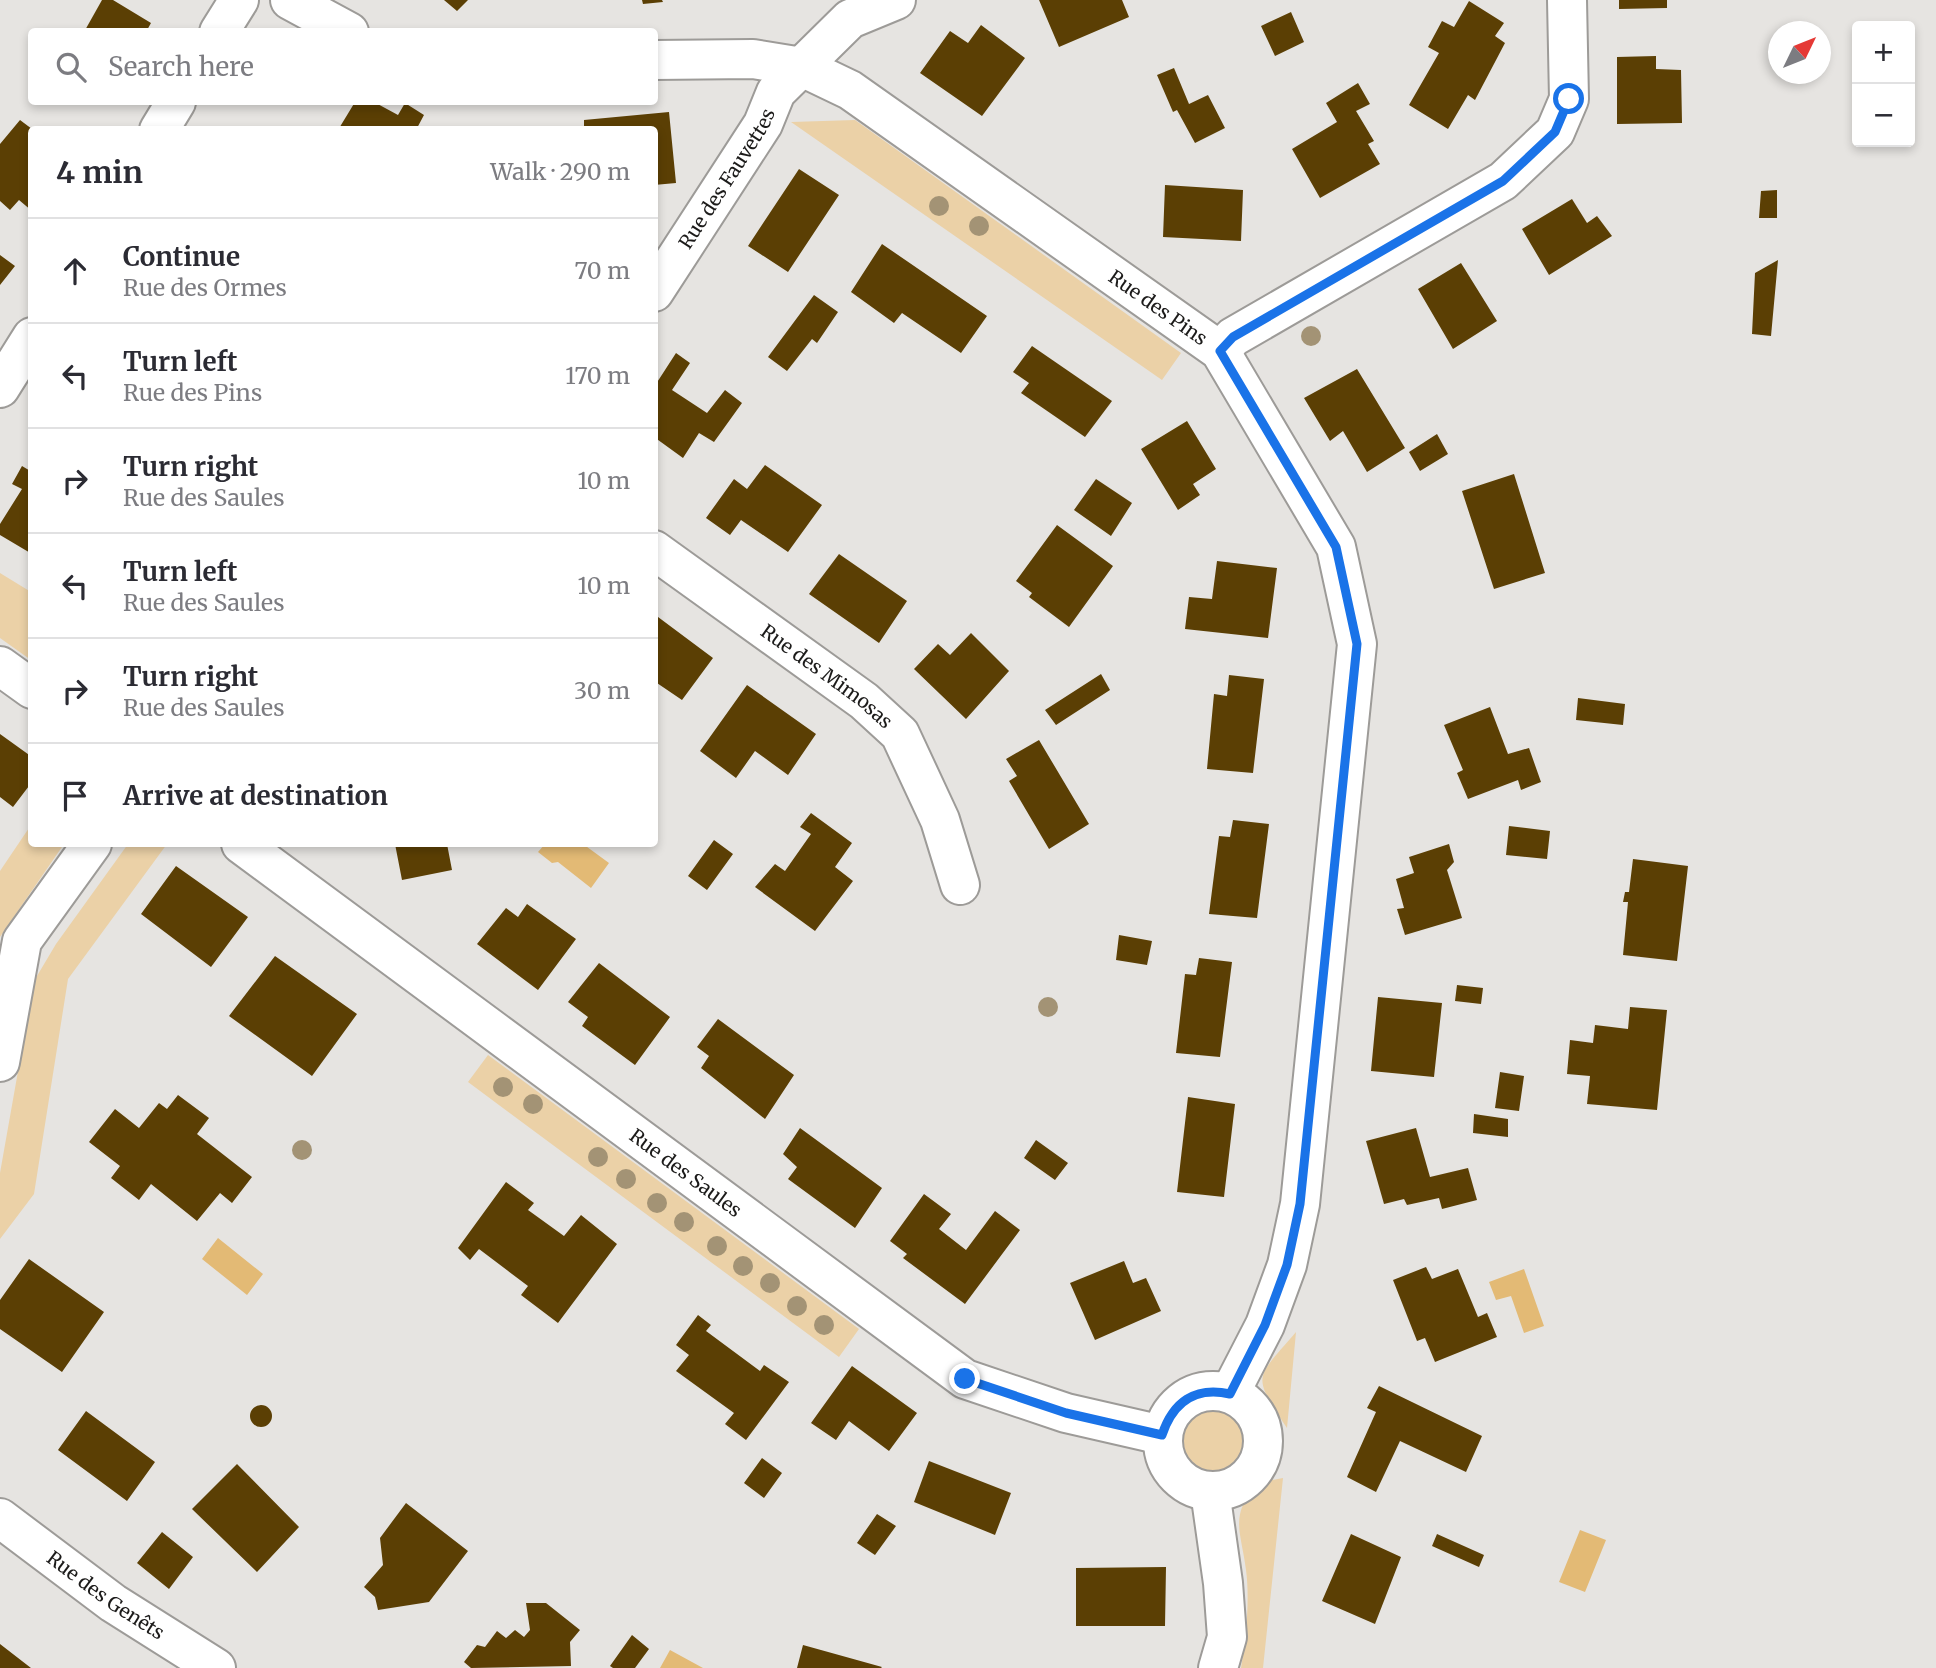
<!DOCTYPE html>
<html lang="en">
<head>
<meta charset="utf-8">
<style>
	:root { --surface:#fff; --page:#f2f2f3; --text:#2b2b33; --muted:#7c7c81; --line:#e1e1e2 }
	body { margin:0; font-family:Merriweather,serif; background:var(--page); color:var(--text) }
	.controls { position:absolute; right:21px; top:21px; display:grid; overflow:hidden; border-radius:7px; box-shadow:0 4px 10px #0003 }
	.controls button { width:63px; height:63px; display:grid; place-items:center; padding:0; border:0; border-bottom:2px solid var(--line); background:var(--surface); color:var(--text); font:35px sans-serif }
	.compass { position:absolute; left:1768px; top:21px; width:63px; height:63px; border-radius:50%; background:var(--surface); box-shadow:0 4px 10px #0003; rotate:47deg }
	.stop { position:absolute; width:21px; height:21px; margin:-16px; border:5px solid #1a73e8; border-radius:50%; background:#fff }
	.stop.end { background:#1a73e8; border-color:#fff; box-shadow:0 2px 7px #0008 }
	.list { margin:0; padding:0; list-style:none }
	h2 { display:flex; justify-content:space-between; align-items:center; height:91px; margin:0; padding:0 28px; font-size:30px }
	h2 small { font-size:23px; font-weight:400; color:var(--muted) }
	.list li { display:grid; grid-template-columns:46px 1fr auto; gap:21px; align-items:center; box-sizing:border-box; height:105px; padding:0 28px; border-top:2px solid var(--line) }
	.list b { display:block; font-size:26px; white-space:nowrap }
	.list p { margin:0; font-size:23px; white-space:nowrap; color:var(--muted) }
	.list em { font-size:23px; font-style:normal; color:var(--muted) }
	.icon { flex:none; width:38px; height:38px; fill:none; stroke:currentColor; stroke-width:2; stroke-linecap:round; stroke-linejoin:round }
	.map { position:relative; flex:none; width:1936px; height:1668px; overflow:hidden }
	.search { position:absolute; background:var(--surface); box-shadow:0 4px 10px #0003; left:28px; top:28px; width:630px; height:77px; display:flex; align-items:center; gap:18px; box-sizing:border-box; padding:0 24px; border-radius:7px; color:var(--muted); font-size:26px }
	.panel { position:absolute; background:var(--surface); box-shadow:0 4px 10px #0003; left:28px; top:126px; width:630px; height:721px; border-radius:7px }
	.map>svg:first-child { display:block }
</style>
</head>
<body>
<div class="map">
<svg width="1936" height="1668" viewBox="0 0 1936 1668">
	<rect width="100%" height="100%" fill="#e6e4e1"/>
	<path fill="#ebd1a7" d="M855 120 1181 353 1162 380 791 122Z
		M0 573 31 592V660L0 638Z
		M31 825 32 844H64L0 937V871Z
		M128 844H167L68 979 34 1194 0 1239V1173L34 981 56 944Z
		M488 1055 859 1329 839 1357 468 1082Z
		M1296 1332 1287 1428C1251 1374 1255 1380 1296 1332Z
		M1180 1440a32 32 0 1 1 64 0a32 32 0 1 1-64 0Z
		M1283 1478 1263 1668H1241C1246 1638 1250 1600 1246 1570 1241 1530 1229 1517 1257 1483Z"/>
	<path fill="#e3ba75" d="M545 844H583L609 863 591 888 558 862 552 863 538 852Z
		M218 1238 263 1274 247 1295 202 1259Z
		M1524 1269 1544 1326 1524 1333 1511 1296 1496 1300 1489 1282Z
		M1580 1530 1606 1540 1585 1592 1559 1582Z
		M670 1650 703 1668H660Z"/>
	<path fill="#5b3f04" d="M102 0H113L151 23 146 32H84Z
		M444 0H468L457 11Z
		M642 0H662L663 2 643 4Z
		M1039 0H1122L1129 17 1059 47Z
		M1619 0H1667V8L1619 9Z
		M1469 1 1504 23 1495 36 1505 43 1475 100 1468 95 1448 129 1409 105 1439 53 1428 47 1442 21 1454 27Z
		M1291 12 1304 42 1275 56 1261 26Z
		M981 25 1025 58 982 116 920 73 950 31 968 43Z
		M1656 56V69L1681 70 1682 123 1617 124V57Z
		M1174 68 1189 104 1208 95 1225 128 1195 143 1177 110 1173 112 1157 75Z
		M1358 83 1370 104 1356 111 1374 141 1368 144 1380 164 1320 198 1292 149 1337 122 1326 103Z
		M355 102H374L398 115 405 103 424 115 416 130H338Z
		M669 112 676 183 654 185V130H584V120Z
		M20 120 32 129V211L19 200 10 210 0 201V144Z
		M799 169 839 195 788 272 748 246Z
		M1165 185 1243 190 1241 241 1163 237Z
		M1777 190V218H1759L1761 191Z
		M1572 199 1587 223 1597 216 1612 236 1549 275 1522 229Z
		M882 244 987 316 961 353 902 313 894 323 851 292Z
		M0 255 15 266 0 285Z
		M1778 260 1771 336 1752 334 1755 273Z
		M1461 263 1497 321 1453 349 1418 289Z
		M814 295 838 312 817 343 812 339 787 371 768 357Z
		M1032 346 1112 401 1085 437 1021 393 1029 383 1013 372Z
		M676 353 690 363 672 390 707 413 725 390 742 403 714 442 699 433 683 458 654 437V387Z
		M1357 369 1405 448 1367 472 1343 431 1330 441 1304 398Z
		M1187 421 1216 469 1193 484 1200 495 1178 510 1141 449Z
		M1437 434 1448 454 1420 471 1409 452Z
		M765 465 822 505 788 552 741 520 730 535 706 518 734 479 747 489Z
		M22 466 32 472V554L0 535V524L22 489 12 484Z
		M1514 474 1545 573 1494 589 1462 491Z
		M1096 479 1132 503 1111 536 1074 510Z
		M1057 525 1113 566 1069 627 1029 597 1032 593 1016 581Z
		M839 554 907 601 879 643 809 594Z
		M1217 561 1277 568 1268 638 1185 629 1189 597 1212 599Z
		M654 614 713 658 682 700 654 681Z
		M971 633 1009 671 966 719 914 669 938 644 950 655Z
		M1101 674 1110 690 1056 725 1045 710Z
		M1229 675 1264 679 1253 773 1207 769 1214 694 1227 696Z
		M747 685 816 734 788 775 755 751 736 778 700 751Z
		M1578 698 1625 704 1623 725 1576 720Z
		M1490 707 1508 754 1529 748 1541 782 1521 790 1518 780 1468 799 1457 773 1463 770 1444 725Z
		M0 734 32 757V782L13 807 0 797Z
		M1039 740 1089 824 1049 849 1009 781 1017 776 1006 759Z
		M811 813 852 843 835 867 853 881 815 931 755 887 775 864 785 871 811 834 800 827Z
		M1233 820 1269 824 1257 918 1209 914 1219 836 1230 837Z
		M1509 826 1550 831 1547 859 1506 855Z
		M714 840 733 854 707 890 688 876Z
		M395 844H447L452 870 402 880Z
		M1449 844 1454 862 1447 870 1462 918 1405 935 1397 909 1404 908 1396 879 1414 873 1409 857Z
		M1633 859 1688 866 1677 961 1623 955 1628 902H1623L1625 892H1629Z
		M176 866 248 917 211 967 141 914Z
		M527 904 576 939 538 990 477 944 506 908 518 917Z
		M1119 935 1152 941 1147 965 1116 960Z
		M275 956 357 1014 312 1076 229 1016Z
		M1199 958 1232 962 1220 1057 1176 1053 1185 974 1196 975Z
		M599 963 670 1017 635 1065 582 1026 588 1017 568 1002Z
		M1457 985 1483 988 1481 1004 1455 1001Z
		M1378 997 1442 1003 1434 1077 1371 1071Z
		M1630 1007 1667 1010 1657 1110 1587 1104 1590 1076 1567 1074 1570 1040 1593 1043 1595 1025 1628 1029Z
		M718 1019 794 1075 765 1119 701 1068 709 1056 697 1047Z
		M1500 1072 1524 1076 1519 1111 1495 1108Z
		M178 1095 209 1118 197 1134 252 1177 232 1203 220 1193 197 1221 151 1184 139 1200 111 1178 120 1166 89 1142 115 1109 139 1128 159 1103 167 1109Z
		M1188 1097 1235 1104 1224 1197 1177 1192Z
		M1474 1114 1508 1119V1137L1473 1133Z
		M800 1128 882 1188 855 1228 788 1179 797 1167 783 1154Z
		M1416 1128 1430 1177 1468 1168 1477 1200 1442 1209 1439 1198 1407 1205 1404 1199 1384 1204 1366 1141Z
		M1036 1140 1068 1163 1055 1180 1024 1158Z
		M506 1182 534 1203 528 1210 564 1236 581 1215 617 1244 558 1323 521 1295 528 1286 479 1249 470 1260 458 1248Z
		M924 1194 951 1214 939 1229 966 1250 995 1211 1020 1230 965 1304 903 1258 907 1254 890 1241Z
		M29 1259 104 1312 62 1372 0 1329V1300Z
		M1124 1261 1133 1283 1146 1278 1161 1311 1095 1340 1070 1283Z
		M1426 1267 1432 1279 1458 1269 1478 1317 1487 1313 1497 1337 1435 1362 1425 1338 1417 1341 1393 1280Z
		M698 1315 711 1325 706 1331 760 1371 764 1365 789 1382 746 1440 725 1424 734 1413 676 1371 689 1355 676 1345Z
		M852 1366 917 1413 889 1451 849 1421 836 1440 811 1423Z
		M1379 1386 1482 1436 1466 1472 1400 1441 1376 1492 1347 1477 1376 1412 1367 1408Z
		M250 1416a11 11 0 1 1 22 0a11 11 0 1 1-22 0Z
		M86 1411 155 1462 127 1501 58 1450Z
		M762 1458 782 1473 764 1498 744 1483Z
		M929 1461 1011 1493 995 1535 914 1502Z
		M237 1464 299 1527 257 1572 192 1509Z
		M406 1503 468 1551 429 1602 378 1610 375 1597 364 1587 383 1565 380 1538Z
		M877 1514 896 1526 875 1555 857 1543Z
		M162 1532 193 1557 169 1589 137 1563Z
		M1351 1534 1401 1557 1375 1624 1322 1601Z
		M1437 1534 1484 1555 1479 1567 1432 1546Z
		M1166 1567 1165 1626H1076V1568Z
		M526 1603H546L580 1630 570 1642 571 1666 471 1668 464 1662 477 1645 485 1647 497 1631 506 1638 515 1630 524 1637 530 1630Z
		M632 1635 649 1649 635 1668H613L610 1666Z
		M0 1644 31 1668H0Z
		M803 1645 882 1667 881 1668H797Z"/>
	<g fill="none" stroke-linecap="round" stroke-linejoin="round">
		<defs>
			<g id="street">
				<path d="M290 0 349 32"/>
				<path d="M219 32 239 0"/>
				<path id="s1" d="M654 60 753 59 802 67 850 90 1220 351 1336 547 1357 644 1300 1204 1287 1265 1265 1325 1230 1393"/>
				<path d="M159 130 176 102"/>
				<path id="s2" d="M654 292 763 124 776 92 850 19 896 0"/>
				<path d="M1220 351 1233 337 1503 181 1555 132 1569 99 1567 0"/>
				<path d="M0 388 32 337"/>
				<path id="s3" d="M654 550 864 701 900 734 940 820 960 885"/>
				<path d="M0 666 32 689"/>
				<path id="s4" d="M241 844 965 1379 1066 1413 1162 1435"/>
				<path d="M0 1062 22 941 92 844"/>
				<circle cx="1213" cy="1441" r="50"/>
				<path d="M1210 1491 1223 1583 1227 1637 1218 1668"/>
				<path id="s5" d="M0 1518 113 1603 216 1668"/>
			</g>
		</defs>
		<use href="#street" stroke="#9d9b98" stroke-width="42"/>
		<use href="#street" stroke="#fff" stroke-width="38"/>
	</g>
	<g fill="#a39375">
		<circle cx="939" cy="206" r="10"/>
		<circle cx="979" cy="226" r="10"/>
		<circle cx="1311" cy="336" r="10"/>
		<circle cx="1048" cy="1007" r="10"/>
		<circle cx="503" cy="1087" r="10"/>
		<circle cx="533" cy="1104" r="10"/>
		<circle cx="302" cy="1150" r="10"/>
		<circle cx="598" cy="1157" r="10"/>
		<circle cx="626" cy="1179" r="10"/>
		<circle cx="657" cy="1203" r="10"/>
		<circle cx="684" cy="1222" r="10"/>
		<circle cx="717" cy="1246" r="10"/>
		<circle cx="743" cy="1266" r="10"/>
		<circle cx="770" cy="1283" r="10"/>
		<circle cx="797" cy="1306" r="10"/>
		<circle cx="824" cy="1325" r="10"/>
	</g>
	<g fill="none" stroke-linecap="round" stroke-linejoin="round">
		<path stroke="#1a73e8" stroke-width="9" d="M965 1379 1066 1413 1162 1435C1173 1402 1195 1386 1230 1394L1265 1325 1287 1265 1300 1204 1357 644 1336 547 1220 351 1233 337 1503 181 1555 132 1569 99"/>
	</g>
	<g text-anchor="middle" stroke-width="7" stroke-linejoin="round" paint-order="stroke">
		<g font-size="19" fill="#1c1b1a" stroke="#f3f1ee">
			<text dy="7" stroke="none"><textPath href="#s2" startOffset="135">Rue des Fauvettes</textPath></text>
			<text dy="7" stroke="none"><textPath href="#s1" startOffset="579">Rue des Pins</textPath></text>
			<text dy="7" stroke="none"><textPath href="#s3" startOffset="214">Rue des Mimosas</textPath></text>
			<text dy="7" stroke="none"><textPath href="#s4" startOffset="553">Rue des Saules</textPath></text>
			<text dy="7" stroke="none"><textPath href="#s5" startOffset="131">Rue des Genêts</textPath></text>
		</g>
	</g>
</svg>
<div class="controls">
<button>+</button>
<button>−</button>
</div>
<svg class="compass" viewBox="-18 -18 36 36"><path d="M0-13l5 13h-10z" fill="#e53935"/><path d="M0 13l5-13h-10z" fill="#7c7c81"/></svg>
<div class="stop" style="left:1569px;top:99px"></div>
<div class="stop end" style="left:965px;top:1379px"></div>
<div class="search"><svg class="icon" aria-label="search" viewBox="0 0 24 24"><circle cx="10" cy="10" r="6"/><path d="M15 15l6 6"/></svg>Search here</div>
<section class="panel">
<h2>4 min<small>Walk · 290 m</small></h2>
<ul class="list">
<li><svg class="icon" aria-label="ahead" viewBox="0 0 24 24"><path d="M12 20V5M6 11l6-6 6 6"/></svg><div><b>Continue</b><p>Rue des Ormes</p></div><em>70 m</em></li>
<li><svg class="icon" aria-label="left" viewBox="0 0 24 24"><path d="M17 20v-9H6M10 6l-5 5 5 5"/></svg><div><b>Turn left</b><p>Rue des Pins</p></div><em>170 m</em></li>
<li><svg class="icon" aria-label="right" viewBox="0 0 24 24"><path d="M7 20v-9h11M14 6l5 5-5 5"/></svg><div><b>Turn right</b><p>Rue des Saules</p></div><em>10 m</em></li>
<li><svg class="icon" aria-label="left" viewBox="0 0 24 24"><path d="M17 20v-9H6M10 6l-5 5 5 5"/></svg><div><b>Turn left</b><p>Rue des Saules</p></div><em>10 m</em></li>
<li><svg class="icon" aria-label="right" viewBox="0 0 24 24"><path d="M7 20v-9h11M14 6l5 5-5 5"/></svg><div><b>Turn right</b><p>Rue des Saules</p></div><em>30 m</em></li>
<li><svg class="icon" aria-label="arrive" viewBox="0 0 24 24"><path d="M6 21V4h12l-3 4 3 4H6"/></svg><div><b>Arrive at destination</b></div></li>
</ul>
</section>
</div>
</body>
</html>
